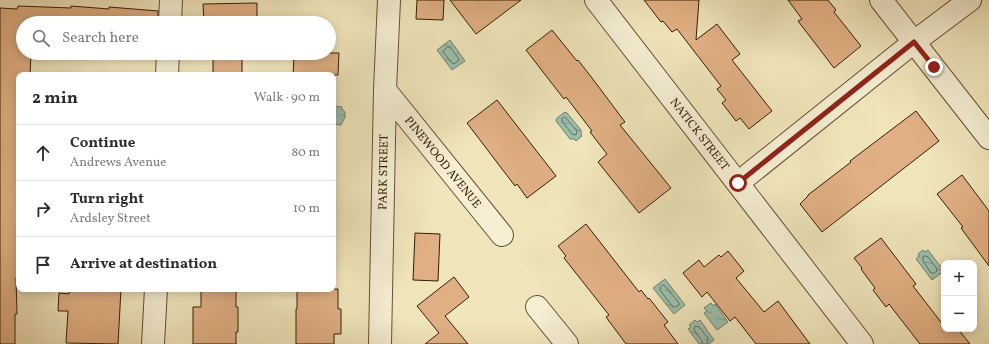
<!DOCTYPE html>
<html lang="en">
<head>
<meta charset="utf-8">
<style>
	:root { --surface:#fff; --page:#f2f2f3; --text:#2b2b33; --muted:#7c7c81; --line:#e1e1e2 }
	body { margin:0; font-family:Vollkorn,serif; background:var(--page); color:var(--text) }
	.controls { position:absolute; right:12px; bottom:12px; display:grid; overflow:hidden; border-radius:8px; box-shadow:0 2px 10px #0003 }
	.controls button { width:36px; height:36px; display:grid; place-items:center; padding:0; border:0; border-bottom:1px solid var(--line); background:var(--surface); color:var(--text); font:20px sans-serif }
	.stop { position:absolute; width:12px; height:12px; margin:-9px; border:3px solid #8f2418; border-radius:50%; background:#fff }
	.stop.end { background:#8f2418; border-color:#fff; box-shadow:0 1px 4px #0008 }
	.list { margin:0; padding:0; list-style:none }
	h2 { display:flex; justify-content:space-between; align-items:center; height:52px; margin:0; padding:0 16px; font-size:17px }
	h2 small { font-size:13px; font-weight:400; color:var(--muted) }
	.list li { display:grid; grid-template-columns:26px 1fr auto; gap:12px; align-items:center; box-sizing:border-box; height:56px; padding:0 16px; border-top:1px solid var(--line) }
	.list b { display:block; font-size:15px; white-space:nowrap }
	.list p { margin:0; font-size:13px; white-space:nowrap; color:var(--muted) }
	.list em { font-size:13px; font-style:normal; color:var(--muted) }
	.icon { flex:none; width:22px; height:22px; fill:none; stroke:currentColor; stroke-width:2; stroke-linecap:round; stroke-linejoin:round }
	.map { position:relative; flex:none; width:989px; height:344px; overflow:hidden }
	.search { position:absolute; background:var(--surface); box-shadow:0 2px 10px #0003; left:16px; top:16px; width:320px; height:44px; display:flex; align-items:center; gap:10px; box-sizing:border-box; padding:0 14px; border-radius:22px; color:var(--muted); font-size:15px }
	.panel { position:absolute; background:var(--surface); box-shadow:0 2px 10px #0003; left:16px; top:72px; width:320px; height:220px; border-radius:8px }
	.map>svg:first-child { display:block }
</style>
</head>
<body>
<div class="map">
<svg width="989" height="344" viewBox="0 0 989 344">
	<defs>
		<pattern id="water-ripples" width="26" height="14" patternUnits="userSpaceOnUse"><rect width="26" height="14" fill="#9bbfad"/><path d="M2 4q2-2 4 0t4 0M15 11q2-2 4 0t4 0" fill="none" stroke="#7f9b8b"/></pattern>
	</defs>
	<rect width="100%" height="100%" fill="#f0e5bb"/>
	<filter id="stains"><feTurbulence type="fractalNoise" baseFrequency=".005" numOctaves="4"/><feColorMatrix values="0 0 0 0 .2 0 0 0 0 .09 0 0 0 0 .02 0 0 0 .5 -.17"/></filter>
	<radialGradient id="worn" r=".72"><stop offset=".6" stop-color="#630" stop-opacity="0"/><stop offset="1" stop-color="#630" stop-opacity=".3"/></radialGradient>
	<path fill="url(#water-ripples)" stroke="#737e69" d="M450 40 465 61 452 70 437 50Z
		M333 106 342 107V109L345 112V117L341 125 333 124Z
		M565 112 567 113 581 130V134L582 136 576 141 574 139H570L556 121 557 118Z
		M923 250 925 252 928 250 944 271 932 280 916 259 919 256 918 254Z
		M665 279 685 305 674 314 653 288Z
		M711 303 713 306 715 304 728 322 717 330 704 313 707 311 704 308Z
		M695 320 697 322 700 320 714 340 709 344H699L688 329 691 327 689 325Z"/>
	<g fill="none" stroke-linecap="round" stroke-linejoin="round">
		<path stroke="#696e58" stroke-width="1" d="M448 47H450L459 59 458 61 454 64 452 63 443 52 444 50Z
			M565 117 577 131 576 135 572 134 562 121V119Z
			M925 256 928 257 937 269V271L934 273H931L923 261V257Z
			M663 285 665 286 679 303V305L676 307H673L660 290V288Z
			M702 344V341L694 330 695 326 699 327 708 338 707 344"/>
	</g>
	<path fill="#e0b084" stroke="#371d04" d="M417 0H444L443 20 416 19Z
		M450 0H521L476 34Z
		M644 0H699L696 40 717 24 740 54 732 60 772 111 749 129 740 118 736 121 722 103 726 100 717 89 721 86 677 29 672 32 663 21 661 22Z
		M788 0H828L836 10 834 12 861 46 834 68 798 21 802 19Z
		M257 3V23H204L203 4Z
		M18 6 71 8V6L109 9V7L158 11V23H23V53H31L30 75H19V278H16L17 314H15V344H0V8L17 9Z
		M552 30 577 61 578 60 592 78 625 122 620 125 671 188 639 213 598 162 607 154 590 132 592 131 566 97 564 99 526 50Z
		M213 53H242V75H213Z
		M304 53H339L338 75H293L294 58 304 59Z
		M497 100 556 176 527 198 517 184 515 186 467 123Z
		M916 111 939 141 822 232 800 204 808 196V195L851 162 850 161Z
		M962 175 989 211V266L961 228 963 227 937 194Z
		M586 224 639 292 641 290 648 299 649 298 668 322 664 325 678 344H626L606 317 609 315 564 258 566 256 558 246Z
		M415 233 440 234 438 281 413 280Z
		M881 238 916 284 913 286 944 326V329H958L970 344H920L889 304 886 307 873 290 875 288 861 269 862 268 854 258Z
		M728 251 744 271 736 278 764 312 778 301 810 344H756L735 317 730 321 707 292 702 297 683 273 699 260 704 267 719 255 721 257Z
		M454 277 469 297 445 316 468 344H425L439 333 417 306Z
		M69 289H121L118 344 66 343 68 311H58L59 293 69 294Z
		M201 289H236V307H238V332H236V344H193V307H201Z
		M297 289H338V309H341V334H334V344H296V309H297Z"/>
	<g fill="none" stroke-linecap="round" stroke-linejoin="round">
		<defs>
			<path id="street" d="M596 0 862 344
				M881 0 989 138
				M170 23 171 0
				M167 75 168 53
				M385 90 502 235
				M738 183 914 42 970 0
				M537 307 567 344
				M153 344 156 289
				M380 344 385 90 389 0"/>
		</defs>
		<use href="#street" stroke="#654f32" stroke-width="24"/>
		<use href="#street" stroke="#f5eed3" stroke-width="22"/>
	</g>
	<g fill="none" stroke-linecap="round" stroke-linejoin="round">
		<path stroke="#8f2418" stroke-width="5" d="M738 183 914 42 934 67"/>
	</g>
	<g text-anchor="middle" stroke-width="3" stroke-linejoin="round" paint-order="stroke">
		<g font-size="12" fill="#371d04" stroke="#f5eed3">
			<text transform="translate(700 134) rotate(52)" y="4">NATICK STREET</text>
			<text transform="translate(443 162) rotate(51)" y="4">PINEWOOD AVENUE</text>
			<text transform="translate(383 172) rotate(-89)" y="4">PARK STREET</text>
		</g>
	</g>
	<rect width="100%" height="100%" filter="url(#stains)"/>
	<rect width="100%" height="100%" fill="url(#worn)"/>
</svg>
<div class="controls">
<button>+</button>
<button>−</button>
</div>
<div class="stop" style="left:738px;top:183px"></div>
<div class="stop end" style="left:934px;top:67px"></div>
<div class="search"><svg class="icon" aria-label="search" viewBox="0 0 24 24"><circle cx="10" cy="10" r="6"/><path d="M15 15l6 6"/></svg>Search here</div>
<section class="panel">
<h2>2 min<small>Walk · 90 m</small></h2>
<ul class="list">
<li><svg class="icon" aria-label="ahead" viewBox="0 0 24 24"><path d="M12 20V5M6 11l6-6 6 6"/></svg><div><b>Continue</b><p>Andrews Avenue</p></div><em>80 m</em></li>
<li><svg class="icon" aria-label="right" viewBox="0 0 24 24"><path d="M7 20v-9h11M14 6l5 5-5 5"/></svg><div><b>Turn right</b><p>Ardsley Street</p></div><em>10 m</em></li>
<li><svg class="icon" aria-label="arrive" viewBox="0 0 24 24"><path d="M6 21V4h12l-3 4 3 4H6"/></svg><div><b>Arrive at destination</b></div></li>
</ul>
</section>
</div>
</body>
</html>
